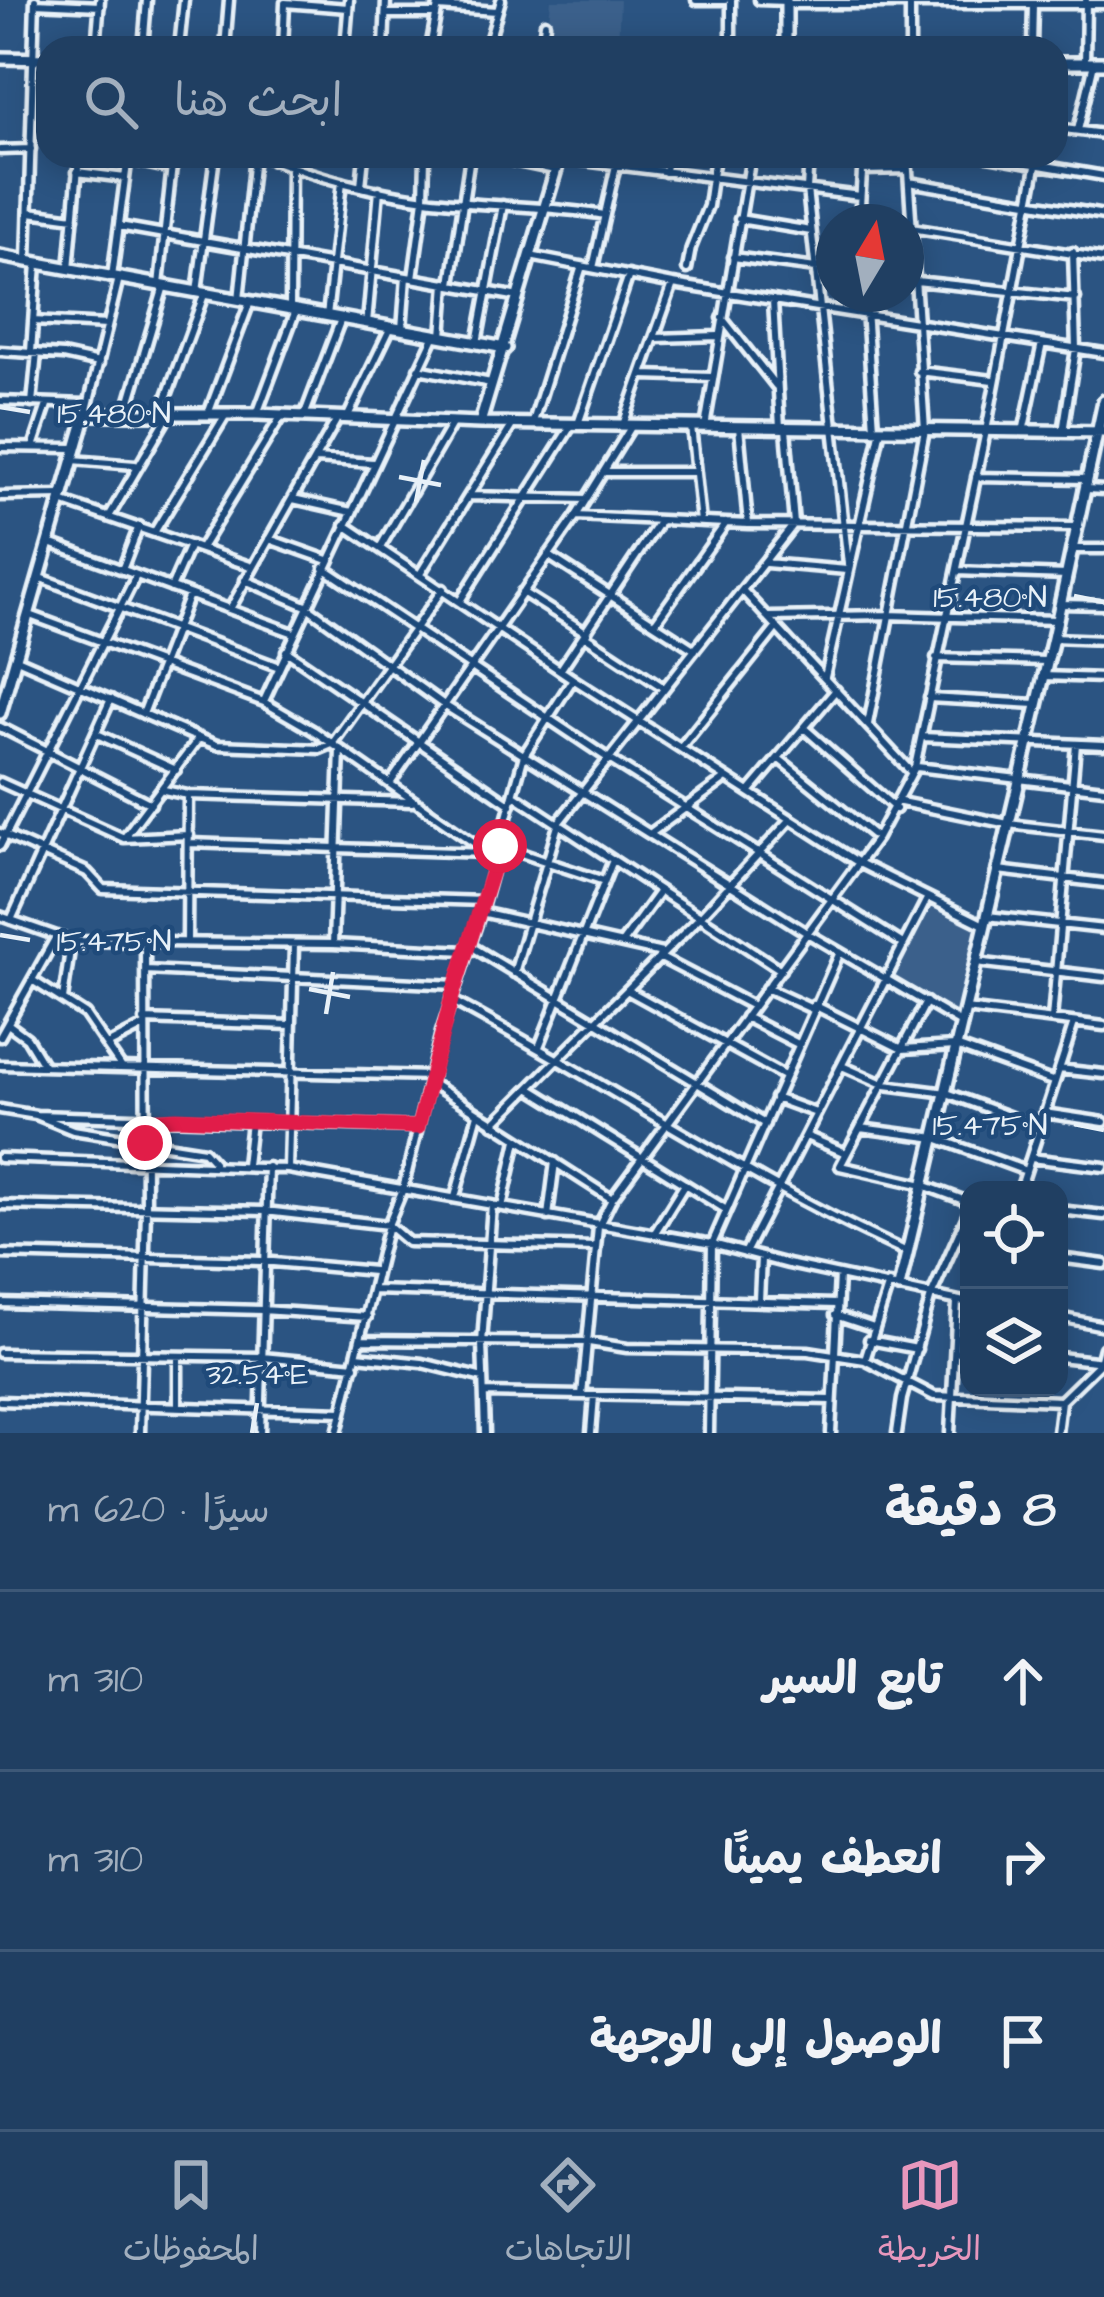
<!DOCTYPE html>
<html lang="ar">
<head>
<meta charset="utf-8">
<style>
	:root { --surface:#203f62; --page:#2d4a6b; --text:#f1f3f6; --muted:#a2afbe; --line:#3d5877; --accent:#e797bd }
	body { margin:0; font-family:"Architects Daughter","Playpen Sans Arabic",sans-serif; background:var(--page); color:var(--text); direction:rtl }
	.controls { position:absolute; right:36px; bottom:36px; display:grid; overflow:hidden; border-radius:24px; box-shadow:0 6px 30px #0003 }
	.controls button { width:108px; height:108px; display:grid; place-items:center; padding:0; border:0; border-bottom:3px solid var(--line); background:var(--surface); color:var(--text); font:60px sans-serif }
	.compass { position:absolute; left:816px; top:204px; width:108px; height:108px; border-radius:50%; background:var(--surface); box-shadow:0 6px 30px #0003; rotate:10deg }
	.stop { position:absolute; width:36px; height:36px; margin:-27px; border:9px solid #e11d48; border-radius:50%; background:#fff }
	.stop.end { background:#e11d48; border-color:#fff; box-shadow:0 3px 12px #0008 }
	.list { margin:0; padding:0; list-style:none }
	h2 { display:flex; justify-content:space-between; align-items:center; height:156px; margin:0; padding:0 48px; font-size:51px }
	h2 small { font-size:39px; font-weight:400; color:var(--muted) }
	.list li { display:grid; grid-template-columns:78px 1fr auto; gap:36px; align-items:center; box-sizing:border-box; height:180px; padding:0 48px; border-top:3px solid var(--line) }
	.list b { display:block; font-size:45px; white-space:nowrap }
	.list em { font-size:39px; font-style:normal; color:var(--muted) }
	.icon { flex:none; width:66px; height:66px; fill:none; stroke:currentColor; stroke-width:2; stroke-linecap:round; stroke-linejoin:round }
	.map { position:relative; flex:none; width:1104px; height:1433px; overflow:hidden; direction:ltr }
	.search { position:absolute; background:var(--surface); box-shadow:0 6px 30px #0003; left:36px; right:36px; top:36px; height:132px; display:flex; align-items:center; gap:30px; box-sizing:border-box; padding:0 42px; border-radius:36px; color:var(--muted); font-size:45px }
	.sheet { height:696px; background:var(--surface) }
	nav { display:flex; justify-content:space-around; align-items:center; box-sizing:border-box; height:168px; border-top:3px solid var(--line); background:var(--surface); font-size:33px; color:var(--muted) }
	nav a { display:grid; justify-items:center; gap:6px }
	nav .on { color:var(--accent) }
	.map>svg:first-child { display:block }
</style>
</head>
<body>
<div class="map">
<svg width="1104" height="1433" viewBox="0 0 1104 1433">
	<rect width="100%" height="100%" fill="#2b5482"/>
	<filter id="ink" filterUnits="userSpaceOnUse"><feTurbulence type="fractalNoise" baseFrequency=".00833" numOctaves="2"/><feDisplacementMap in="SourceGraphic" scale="24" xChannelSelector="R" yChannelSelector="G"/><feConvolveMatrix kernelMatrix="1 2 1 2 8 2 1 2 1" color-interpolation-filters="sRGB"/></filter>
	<g filter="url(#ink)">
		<path fill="#3a608b" d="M551 0H620L618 48H546Z
			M932 901 975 927 955 1014 893 978Z"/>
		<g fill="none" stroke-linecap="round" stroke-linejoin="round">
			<defs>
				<path id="street" d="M696 0H725
					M759 0 786 1
					M910 0V48
					M35 3 100 6
					M285 3 348 8
					M786 4H1104
					M438 7 497 11
					M386 14H433
					M96 48 100 0
					M143 48 147 0
					M179 48 184 0
					M225 48 229 0
					M283 48 285 4
					M345 48 349 0
					M384 48 386 0
					M430 48 439 0
					M487 48 501 0
					M542 48 545 23
					M731 48V0
					M1032 48 1033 4
					M1085 64 1086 1
					M1056 128 1104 134
					M1078 130 1094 63
					M0 150 31 149
					M262 156C314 176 371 192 426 199 486 207 545 205 605 215
					M488 156 555 170
					M809 156 807 189 848 564
					M988 156 1104 176
					M560 158 860 196
					M129 160 172 169
					M862 170 907 169
					M77 172 125 178
					M665 172 667 156
					M909 182 1104 215
					M361 186 364 156
					M30 212 74 218
					M739 219 811 231
					M859 222 863 156
					M119 226 519 297
					M911 228 1104 259
					M530 256 673 284 1104 353
					M733 257 816 268 834 266
					M27 260 35 0
					M593 268 618 156
					M69 269 79 156
					M687 269 691 248 708 206 715 156
					M112 277 128 156
					M413 278 424 199 425 156
					M916 281 1076 298
					M451 284 470 156
					M159 285 173 156
					M197 292 215 156
					M865 294 874 428
					M239 300 254 156
					M773 300 780 428
					M290 309 291 156
					M327 316 342 182
					M722 318 776 386
					M33 321 107 325
					M367 323 379 190
					M402 329 406 277
					M442 336 446 283
					M656 338 718 336
					M477 343 503 205
					M0 351 63 355 99 363
					M31 352 37 263
					M418 369 491 383
					M919 371 993 380
					M643 375 712 377
					M0 401 86 404
					M32 403 37 353
					M161 412 204 295
					M86 414 119 278
					M126 414 164 286
					M208 414 250 302
					M257 414 296 310
					M304 416 341 319
					M347 418 390 329
					M533 422 582 266
					M578 424 629 275
					M623 425 673 284
					M691 426 701 522
					M705 427 751 156
					M739 427 748 524
					M1023 432 1042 343
					M1063 432 1076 349 1073 252
					M0 447 74 448
					M33 447 47 405
					M316 459 373 463
					M73 460 135 465
					M604 472H695
					M976 477 1086 479
					M1087 489 1104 490
					M0 496 62 495
					M470 496 587 499
					M293 499 351 512
					M61 501 253 567
					M110 515 168 416
					M576 516 748 524 1076 527
					M345 525 573 679 859 863 984 925
					M155 531 225 416
					M269 539 328 560
					M50 543 294 633
					M381 546 453 422
					M201 548 282 415
					M1073 549H1104
					M548 555 695 650
					M766 563 847 570
					M324 568 609 759 903 944
					M122 570 139 526
					M957 571 1067 575
					M420 574 513 424
					M41 578 279 667
					M245 580 306 606 444 705 807 933 961 1023
					M171 588 190 545
					M743 591 912 773
					M522 592 587 633
					M460 601 571 426
					M1060 604 1104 605
					M230 609 337 419
					M30 615 264 702 314 731 496 858
					M769 617 887 615 1057 620
					M655 623 726 523
					M585 636 664 688
					M1053 638 1104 640
					M286 651 511 805
					M936 658 1046 661
					M17 659 199 738
					M561 669 659 522
					M1043 676 1104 678
					M825 677 881 429
					M929 698 1036 704
					M264 701 435 335
					M143 714 189 595
					M868 724 925 430 907 156
					M0 727 151 804
					M804 728 896 809
					M97 734 176 770
					M922 737 1104 745
					M682 746 777 627
					M778 758 877 838
					M917 767 1104 789
					M0 782 124 838 189 835
					M391 782 576 516 631 427
					M164 790 188 795 187 941
					M749 792 836 690
					M188 795 412 802
					M514 795 781 970
					M901 802 1008 824 1104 835
					M0 833 87 872 103 889 484 901
					M651 833 725 779
					M124 838 199 738 217 745 320 749 332 744 443 589
					M189 843 485 853
					M0 846 136 576
					M500 846 604 881
					M998 870 1104 883
					M481 912 662 953
					M0 916 71 941 333 944 466 951
					M987 916 1104 929
					M11 920 111 699
					M622 943 660 891
					M333 944 340 750
					M469 945 765 1124
					M659 957 751 1005
					M976 962 1104 977
					M146 970 456 985
					M514 973 559 822 794 524 786 429
					M32 980 85 1014 122 1068
					M766 988 812 1009
					M627 990 784 1076
					M63 999 71 943
					M451 1000C604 1081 747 1180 905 1251
					M926 1002 840 1166 923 1185 969 1202
					M814 1005 902 1049 956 1046 1055 1082
					M965 1009 1104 1026
					M745 1017 798 1044
					M1052 1019 1076 744
					M144 1020 291 1025
					M8 1024 27 1038 44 1066
					M0 1037 56 937
					M107 1045 144 1026
					M539 1047 613 860
					M0 1065 432 1076
					M842 1066 885 1085 947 1093 1040 1128
					M1059 1069 1104 1074
					M431 1083 612 1199
					M529 1088 725 1209
					M775 1098 816 1113
					M0 1109 36 1115 73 1130 204 1151 214 1162
					M1044 1113 1104 1122
					M36 1115 417 1127
					M493 1124 699 918 790 820
					M860 1128 936 1138 1026 1171
					M806 1136 846 1153
					M0 1158 288 1169 712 1244 788 1264 969 1303
					M1031 1158 1104 1167
					M246 1165 251 1122
					M288 1169 294 945
					M1020 1190 1074 1023
					M455 1197 478 1114
					M0 1205 265 1211 388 1225 408 1242 595 1247
					M502 1207 517 1140
					M1059 1210 1104 1215
					M548 1216 555 1162
					M654 1234 685 1184
					M745 1253 927 899
					M0 1254 262 1261 374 1271
					M1059 1258 1104 1264
					M1059 1271 1062 1258
					M372 1290 835 1304
					M759 1300 761 1258
					M0 1303 262 1310 367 1317
					M835 1315 874 1328
					M1059 1317 1104 1326
					M361 1340 589 1342 627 1348 808 1351 865 1360 889 1284
					M869 1340 917 1349
					M0 1353 262 1357 355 1366
					M955 1353 969 1352
					M357 1356 422 1363 483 1378
					M1059 1357 1104 1362
					M865 1360 934 1396 1061 1401
					M485 1393 831 1400
					M582 1395 598 1227 612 1199 877 838 915 767 986 431 1038 156
					M0 1401 342 1412
					M178 1406V1356
					M140 1433 146 1210 145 941
					M260 1433 268 1167
					M337 1433 388 1225 403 1189 441 1032 481 912 524 755 573 679
					M485 1433 482 1343 492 1205
					M591 1433 594 1396
					M709 1433 712 1244 840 952
					M831 1433 839 1275
					M897 1433 902 1399 931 1296 969 1211
					M950 1433 957 1302
					M1057 1433 1061 1401 1100 1363 1104 1348"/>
				<path id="secondary" d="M786 48V0
					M0 58 48 59
					M1056 63H1104
					M0 256 505 348
					M480 423 560 156
					M0 713 86 414H257L480 423 1104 432
					M899 1287 1053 638 1104 401"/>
			</defs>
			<use href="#street" stroke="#e8f1f8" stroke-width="15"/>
			<use href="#secondary" stroke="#e8f1f8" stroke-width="18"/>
			<use href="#street" stroke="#1f4a7a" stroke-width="6"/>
			<use href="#secondary" stroke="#1f4a7a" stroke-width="9"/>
		</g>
	</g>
	<g fill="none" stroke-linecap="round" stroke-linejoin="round" filter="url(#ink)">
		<path stroke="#e11d48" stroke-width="15" d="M145 1143V1120L176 1118 418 1127 451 1000 500 846"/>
	</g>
	<path fill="none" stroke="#e8f1f8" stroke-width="4.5" d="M0 407 30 412M399 477 441 485M416 502 424 460M1074 596 1104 602M0 935 30 940M309 989 350 997M326 1014 333 972M1074 1124 1104 1130M252 1433 257 1403"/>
	<g font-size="30" text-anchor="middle" fill="#e8f1f8" stroke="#1f4a7a" stroke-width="9" stroke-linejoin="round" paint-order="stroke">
		<text x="114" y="423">15.480°N</text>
		<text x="990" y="607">15.480°N</text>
		<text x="114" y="951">15.475°N</text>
		<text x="990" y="1135">15.475°N</text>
		<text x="257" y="1384">32.54°E</text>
	</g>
</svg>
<div class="controls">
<button><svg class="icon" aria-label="locate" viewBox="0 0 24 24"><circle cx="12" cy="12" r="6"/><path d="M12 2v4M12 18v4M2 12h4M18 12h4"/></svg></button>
<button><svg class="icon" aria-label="layers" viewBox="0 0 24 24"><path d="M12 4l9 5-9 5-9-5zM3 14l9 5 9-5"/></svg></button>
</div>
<svg class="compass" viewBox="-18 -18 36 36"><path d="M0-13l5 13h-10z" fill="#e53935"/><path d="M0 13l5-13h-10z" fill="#a2afbe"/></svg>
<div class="stop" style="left:500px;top:846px"></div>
<div class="stop end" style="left:145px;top:1143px"></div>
<div class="search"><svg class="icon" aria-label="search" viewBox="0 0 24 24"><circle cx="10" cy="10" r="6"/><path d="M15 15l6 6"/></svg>ابحث هنا</div>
</div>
<section class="sheet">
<h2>8 دقيقة<small>سيرًا · 620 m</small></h2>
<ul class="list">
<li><svg class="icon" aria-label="ahead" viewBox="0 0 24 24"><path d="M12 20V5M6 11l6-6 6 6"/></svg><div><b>تابع السير</b></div><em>310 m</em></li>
<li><svg class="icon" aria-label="right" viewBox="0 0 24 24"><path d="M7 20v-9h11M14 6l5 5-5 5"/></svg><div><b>انعطف يمينًا</b></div><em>310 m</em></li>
<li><svg class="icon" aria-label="arrive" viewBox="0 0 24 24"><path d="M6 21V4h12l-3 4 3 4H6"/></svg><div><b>الوصول إلى الوجهة</b></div></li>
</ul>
</section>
<nav>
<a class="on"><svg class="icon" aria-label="map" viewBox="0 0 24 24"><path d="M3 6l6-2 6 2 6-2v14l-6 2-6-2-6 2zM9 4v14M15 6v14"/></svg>الخريطة</a>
<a><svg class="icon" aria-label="directions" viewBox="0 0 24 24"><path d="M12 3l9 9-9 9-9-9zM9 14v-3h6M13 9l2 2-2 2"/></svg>الاتجاهات</a>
<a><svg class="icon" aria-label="saved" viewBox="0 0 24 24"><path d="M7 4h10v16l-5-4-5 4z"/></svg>المحفوظات</a>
</nav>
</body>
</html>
